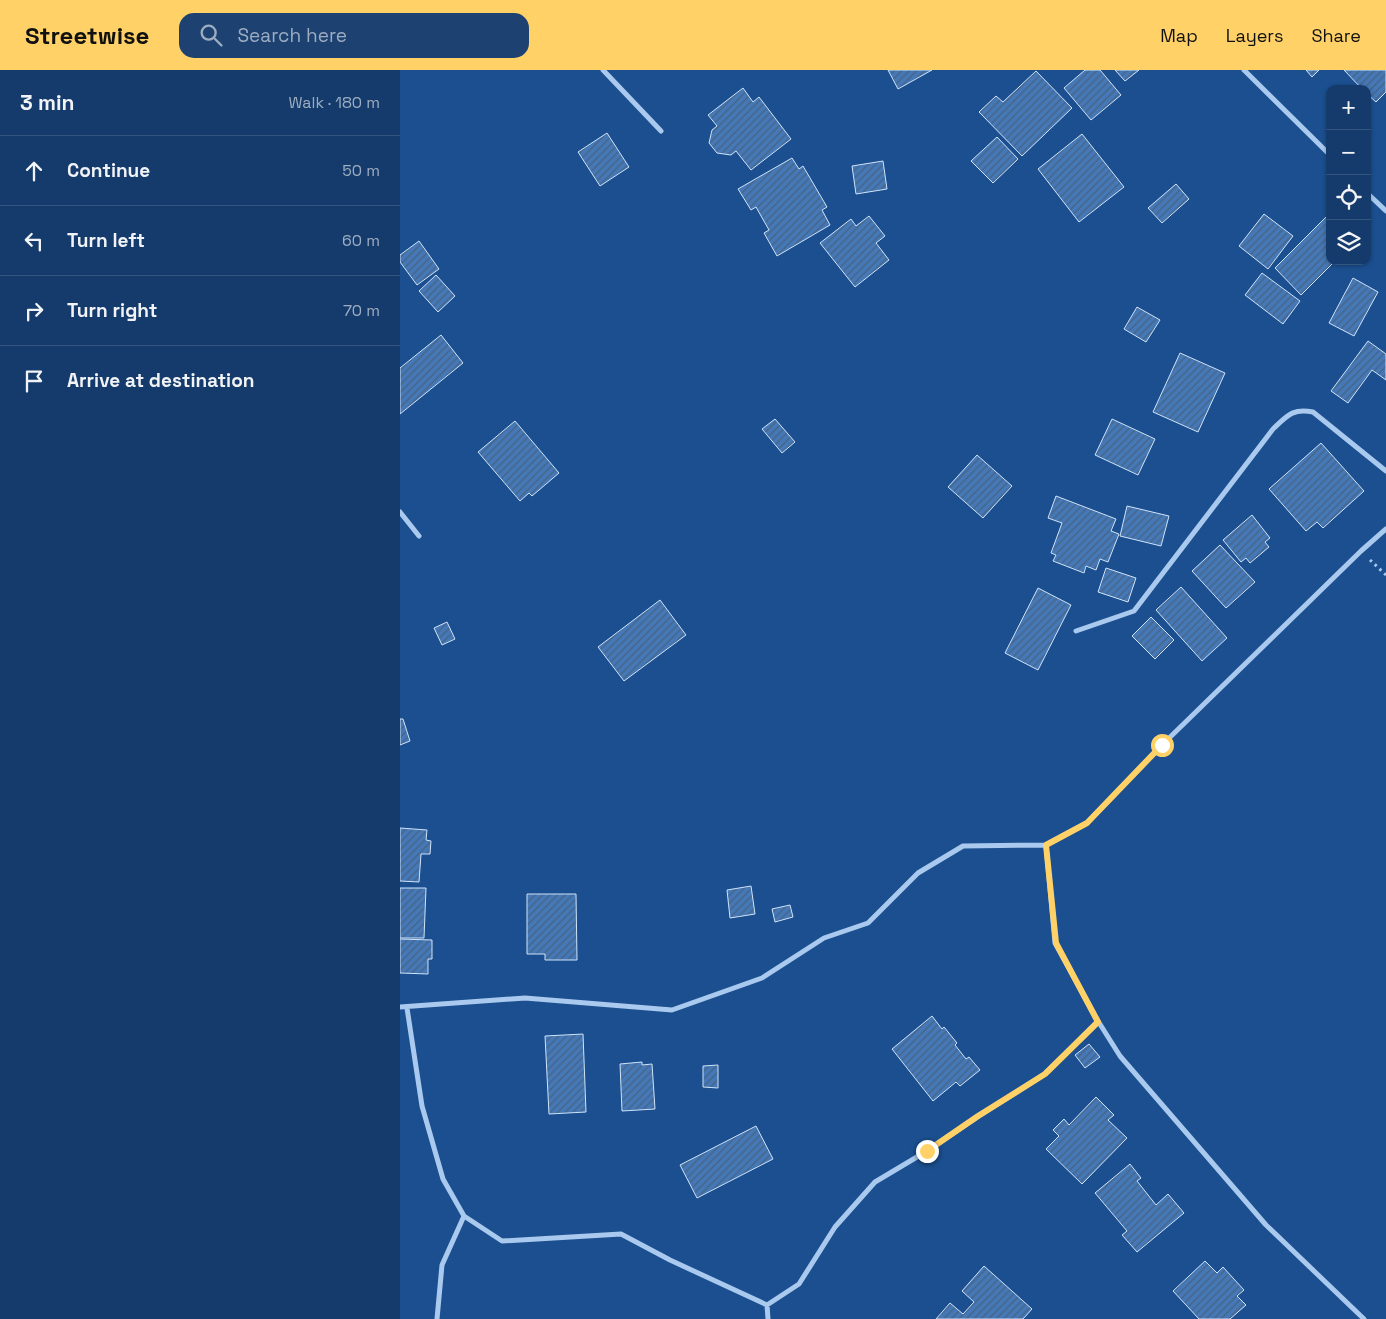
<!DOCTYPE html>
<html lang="en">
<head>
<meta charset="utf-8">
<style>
	:root { --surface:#143b6b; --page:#1d4271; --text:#f1f3f6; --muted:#9dadc1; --line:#33557e; --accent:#ffd166 }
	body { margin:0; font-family:"Space Grotesk",sans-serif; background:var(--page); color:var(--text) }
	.controls { position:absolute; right:15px; top:15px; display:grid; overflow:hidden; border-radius:10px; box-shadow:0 1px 4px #0004 }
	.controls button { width:45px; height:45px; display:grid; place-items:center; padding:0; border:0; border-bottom:1px solid var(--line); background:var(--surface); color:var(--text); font:25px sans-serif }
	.stop { position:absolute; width:15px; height:15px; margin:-11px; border:4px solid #ffd166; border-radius:50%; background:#fff }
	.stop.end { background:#ffd166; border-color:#fff; box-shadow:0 1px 5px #0008 }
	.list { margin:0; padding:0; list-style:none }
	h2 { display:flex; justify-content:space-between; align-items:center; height:65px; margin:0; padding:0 20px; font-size:21px }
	h2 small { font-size:16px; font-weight:400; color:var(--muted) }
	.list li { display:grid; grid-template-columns:32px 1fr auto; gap:15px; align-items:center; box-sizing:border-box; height:70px; padding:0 20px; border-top:1px solid var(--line) }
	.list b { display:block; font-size:19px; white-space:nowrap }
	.list em { font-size:16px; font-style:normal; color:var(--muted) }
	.icon { flex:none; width:28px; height:28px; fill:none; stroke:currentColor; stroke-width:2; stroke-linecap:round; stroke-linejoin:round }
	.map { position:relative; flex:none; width:986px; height:1249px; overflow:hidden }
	header { display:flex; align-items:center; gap:30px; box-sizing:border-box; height:70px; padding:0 25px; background:var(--accent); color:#111 }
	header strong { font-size:24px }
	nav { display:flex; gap:28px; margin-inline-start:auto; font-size:18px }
	.search { width:350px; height:45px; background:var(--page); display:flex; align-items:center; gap:12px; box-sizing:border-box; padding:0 18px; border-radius:15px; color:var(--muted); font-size:19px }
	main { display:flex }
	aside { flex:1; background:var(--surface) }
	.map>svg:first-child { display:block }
</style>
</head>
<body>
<header>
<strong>Streetwise</strong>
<div class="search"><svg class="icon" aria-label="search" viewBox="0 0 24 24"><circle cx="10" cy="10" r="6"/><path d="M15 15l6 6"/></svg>Search here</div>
<nav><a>Map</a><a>Layers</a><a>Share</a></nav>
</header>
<main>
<aside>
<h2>3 min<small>Walk · 180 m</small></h2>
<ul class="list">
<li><svg class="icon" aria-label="ahead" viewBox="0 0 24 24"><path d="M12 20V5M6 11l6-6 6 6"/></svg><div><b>Continue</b></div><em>50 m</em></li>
<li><svg class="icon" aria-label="left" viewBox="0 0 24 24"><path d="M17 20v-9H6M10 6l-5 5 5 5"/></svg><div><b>Turn left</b></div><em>60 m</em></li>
<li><svg class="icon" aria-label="right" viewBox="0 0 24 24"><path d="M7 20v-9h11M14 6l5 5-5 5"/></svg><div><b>Turn right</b></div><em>70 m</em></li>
<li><svg class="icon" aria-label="arrive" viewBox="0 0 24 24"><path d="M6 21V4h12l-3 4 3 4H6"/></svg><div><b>Arrive at destination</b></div></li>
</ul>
</aside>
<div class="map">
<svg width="986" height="1249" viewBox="0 0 986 1249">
	<defs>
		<pattern id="building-hatch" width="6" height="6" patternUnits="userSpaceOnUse" patternTransform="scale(1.25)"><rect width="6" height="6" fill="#4478b7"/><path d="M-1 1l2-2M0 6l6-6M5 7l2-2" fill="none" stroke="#486282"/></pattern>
	</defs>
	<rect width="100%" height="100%" fill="#1b4f8f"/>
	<path fill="url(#building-hatch)" stroke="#cfe3fa" d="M488 0H532L498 19Z
		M685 0H700L721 25 691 50 664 18Z
		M715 0H739L725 11Z
		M906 0H919L912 7Z
		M944 0H986V22L976 32 967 24V19H962Z
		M636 1 672 38 622 86 579 42 596 26 603 32Z
		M343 18 353 32 359 27 391 69 351 100 336 81 331 85 317 83 309 73 312 60 317 56 308 45Z
		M207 63 229 97 200 116 178 82Z
		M682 64 724 117 679 152 638 99Z
		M597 67 618 89 593 113 571 91Z
		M392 88 399 99 403 96 427 137 422 140 430 155 377 186 364 163 369 160 356 137 351 140 338 119Z
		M483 91 487 119 456 124 452 96Z
		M776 114 789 129 762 153 748 138Z
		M930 143V191H935L901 225 875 198Z
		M864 144 893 166 868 199 839 176Z
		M469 146 485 166 476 173 489 190 455 217 420 173 451 149 456 156Z
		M19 171 39 199 17 215 0 192V185Z
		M862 203 900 231 883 254 845 225Z
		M36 205 55 226 38 242 19 221Z
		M953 208 978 222 954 266 929 253Z
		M737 237 760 250 746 272 724 259Z
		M41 265 63 293 0 344V298Z
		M968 271 986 284V310L972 300 948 333 931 321Z
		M780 283 825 303 798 362 753 342Z
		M375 349 395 372 382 383 362 359Z
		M712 349 755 369 738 405 695 385Z
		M115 351 159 403 132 426 129 423 120 431 78 382Z
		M921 373 964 421 923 458 917 452 906 461 869 419Z
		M577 385 612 416 583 448 548 417Z
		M656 426 716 449 711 461 719 464 708 492 700 489 696 500 686 496 684 503 653 491 656 485 651 483 662 453 648 448Z
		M727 436 769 446 761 476 720 466Z
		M852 445 870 468 865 472 869 477 850 493 846 488 841 492 823 470Z
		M820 475 855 512 826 538 792 501Z
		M706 498 736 508 728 532 698 522Z
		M781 517 827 568 802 591 756 540Z
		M638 518 671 535 638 600 605 583Z
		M260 530 286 565 224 611 198 577Z
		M751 547 774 570 755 589 732 566Z
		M47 552 55 569 42 575 34 558Z
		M0 649H3L10 671 0 675Z
		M0 758 27 760 26 770 31 771 30 784H21L19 812 0 811Z
		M351 816 355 844 330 848 327 820Z
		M0 818H26L24 868H0Z
		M127 824H176L177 890H145V884H127Z
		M390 835 393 847 375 852 372 839Z
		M0 869 32 870V889H28V904L0 903Z
		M532 946 542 959 544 957 557 973 555 975 566 989 569 987 580 1000 560 1016 556 1012 533 1031 492 979Z
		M183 964 186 1042 149 1044 145 966Z
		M689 974 700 987 685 998 675 985Z
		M242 992V995L252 994 255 1039 222 1041 220 994Z
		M318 995V1018L303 1017V996Z
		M696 1027 714 1045 708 1050 727 1068 682 1114 646 1079 659 1066 653 1060 664 1049 669 1055Z
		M356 1056 373 1089 297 1128 280 1095Z
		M730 1094 741 1108 737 1111 756 1135 768 1124 784 1143 737 1182 722 1165 727 1161 695 1123Z
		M805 1191 817 1203 823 1197 844 1220 837 1226 846 1235 830 1249H799L773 1221Z
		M584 1196 632 1239 623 1249H536L550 1233 563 1244 574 1232 562 1221Z"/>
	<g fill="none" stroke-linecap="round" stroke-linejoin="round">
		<path stroke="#a9c9ee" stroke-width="3" stroke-dasharray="2.5 4" stroke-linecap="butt" d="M970 490 986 505"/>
		<path stroke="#a9c9ee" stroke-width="5" d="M203 0 261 61
			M844 0 930 85
			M967 123 986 141
			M0 442 19 466
			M676 561 734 541 873 359C887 346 892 338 913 342L986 401
			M646 775 655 873 698 951 720 986 866 1155 964 1249
			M0 937 125 928 272 940 362 908 424 868 468 853 518 803 563 776 646 775 687 753 762 675 961 481 986 459
			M7 938 22 1036 43 1109 64 1146 102 1171 221 1164 270 1190 367 1235
			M37 1249 42 1195 64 1146
			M368 1249 367 1235 399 1214 435 1157 475 1112 527 1081 579 1046 645 1004 698 951"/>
	</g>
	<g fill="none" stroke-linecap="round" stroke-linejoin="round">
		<path stroke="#ffd166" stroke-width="6" d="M527 1081 578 1046 645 1004 698 952 656 873 646 775 687 753 762 675"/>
	</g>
</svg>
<div class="controls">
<button>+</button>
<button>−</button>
<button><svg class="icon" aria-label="locate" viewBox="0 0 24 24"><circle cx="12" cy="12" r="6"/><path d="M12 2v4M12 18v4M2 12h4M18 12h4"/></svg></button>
<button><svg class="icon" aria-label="layers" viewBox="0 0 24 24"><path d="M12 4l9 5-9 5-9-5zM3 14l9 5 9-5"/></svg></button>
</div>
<div class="stop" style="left:762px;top:675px"></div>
<div class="stop end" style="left:527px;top:1081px"></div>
</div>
</main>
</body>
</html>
